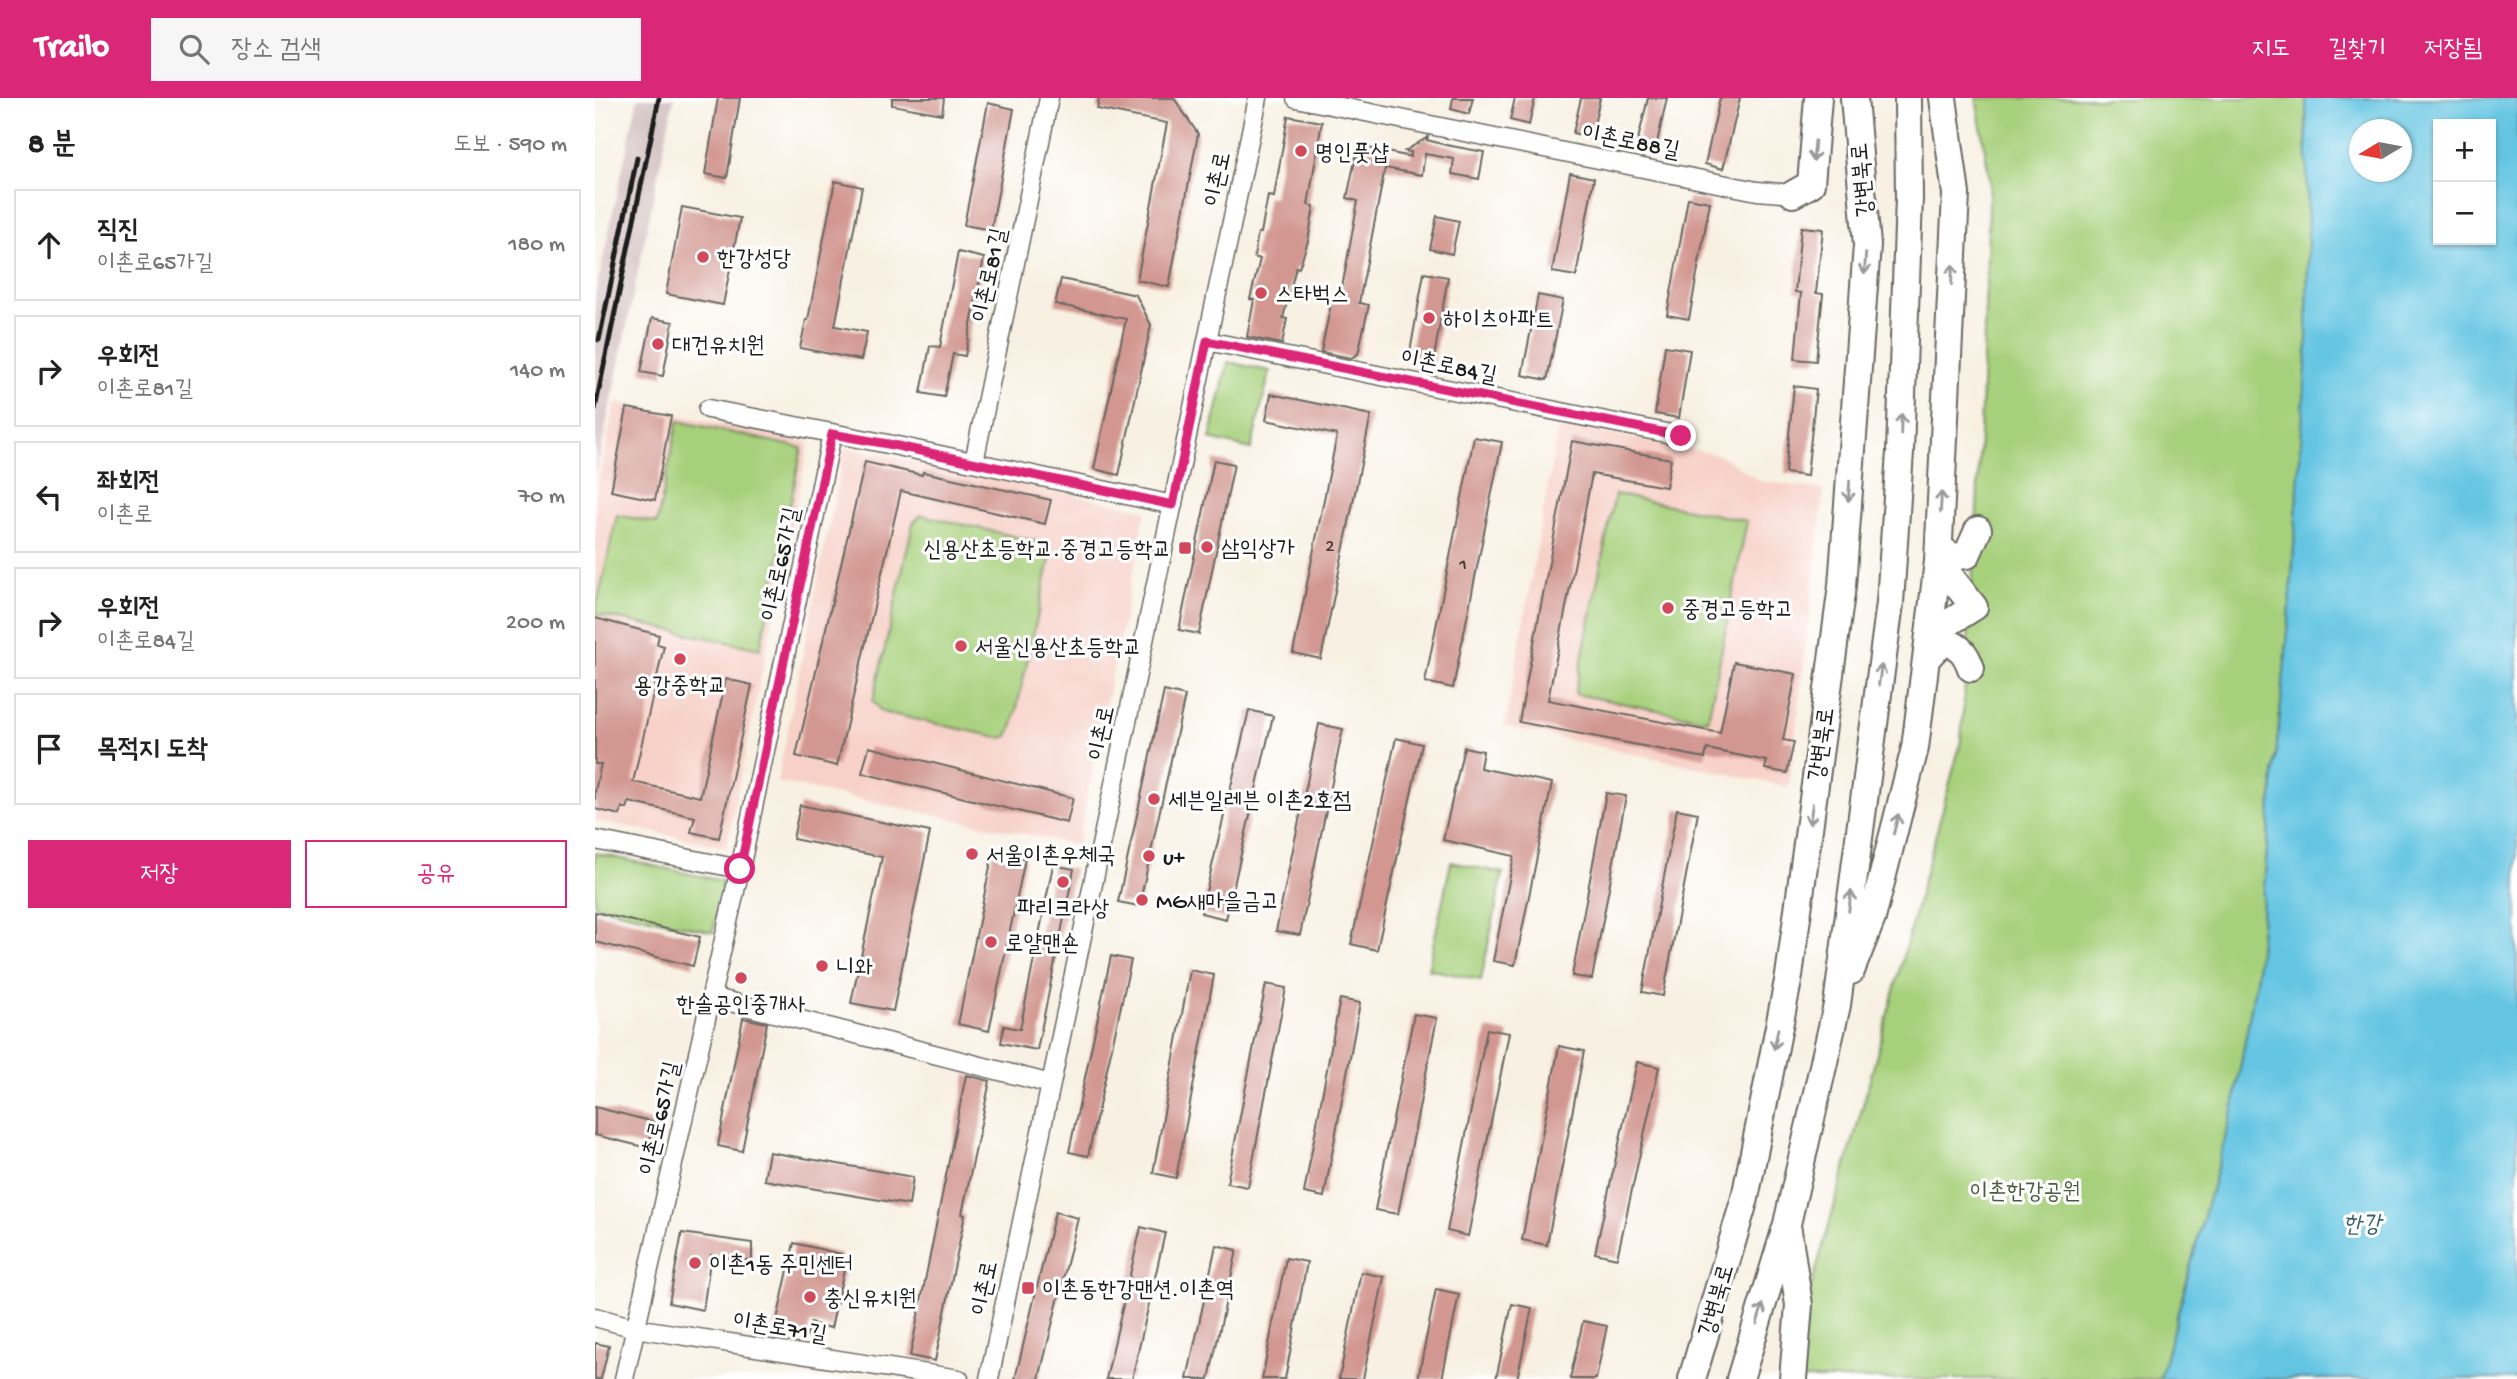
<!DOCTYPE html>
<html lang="ko">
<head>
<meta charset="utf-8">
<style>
	:root { --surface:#fff; --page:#f6f6f6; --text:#222; --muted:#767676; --line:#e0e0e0; --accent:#db2777 }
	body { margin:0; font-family:"Gochi Hand","Poor Story",sans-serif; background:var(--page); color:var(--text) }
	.controls { position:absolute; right:21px; top:21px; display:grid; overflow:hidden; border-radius:0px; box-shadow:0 2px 5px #0004 }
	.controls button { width:63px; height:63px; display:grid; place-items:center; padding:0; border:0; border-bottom:2px solid var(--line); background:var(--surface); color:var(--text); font:35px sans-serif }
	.compass { position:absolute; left:1754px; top:21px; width:63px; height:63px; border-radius:50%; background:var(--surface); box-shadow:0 2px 5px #0004; rotate:260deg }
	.stop { position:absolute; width:21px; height:21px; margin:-16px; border:5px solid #db2777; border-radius:50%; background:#fff }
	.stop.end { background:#db2777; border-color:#fff; box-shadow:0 2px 7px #0008 }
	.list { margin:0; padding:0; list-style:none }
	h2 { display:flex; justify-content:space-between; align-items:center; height:91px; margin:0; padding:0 28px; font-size:30px }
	h2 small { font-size:23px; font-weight:400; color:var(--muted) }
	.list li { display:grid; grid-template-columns:46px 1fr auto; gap:21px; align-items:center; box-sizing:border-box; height:112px; margin:0 14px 14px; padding:0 14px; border:2px solid var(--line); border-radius:0px }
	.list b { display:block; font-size:26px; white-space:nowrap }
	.list p { margin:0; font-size:23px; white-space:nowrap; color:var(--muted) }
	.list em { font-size:23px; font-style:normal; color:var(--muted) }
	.actions { display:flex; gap:14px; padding:21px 28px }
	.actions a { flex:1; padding:16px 0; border:2px solid var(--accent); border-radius:0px; text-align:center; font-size:24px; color:var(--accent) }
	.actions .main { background:var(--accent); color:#fff }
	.icon { flex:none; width:38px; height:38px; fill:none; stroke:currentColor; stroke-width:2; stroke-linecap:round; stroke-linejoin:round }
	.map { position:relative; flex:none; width:1922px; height:1281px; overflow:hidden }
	header { display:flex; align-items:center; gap:42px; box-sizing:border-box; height:98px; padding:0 35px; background:var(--accent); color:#fff }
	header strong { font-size:33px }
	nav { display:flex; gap:38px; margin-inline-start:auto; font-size:24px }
	.search { width:490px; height:63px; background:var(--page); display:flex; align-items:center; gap:18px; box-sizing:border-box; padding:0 24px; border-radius:0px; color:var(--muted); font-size:26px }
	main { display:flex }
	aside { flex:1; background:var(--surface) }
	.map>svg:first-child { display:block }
</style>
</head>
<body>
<header>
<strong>Trailo</strong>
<div class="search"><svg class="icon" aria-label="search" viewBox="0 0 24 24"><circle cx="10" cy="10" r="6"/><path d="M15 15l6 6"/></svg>장소 검색</div>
<nav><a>지도</a><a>길찾기</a><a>저장됨</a></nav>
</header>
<main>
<aside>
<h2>8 분<small>도보 · 590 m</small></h2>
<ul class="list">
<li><svg class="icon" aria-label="ahead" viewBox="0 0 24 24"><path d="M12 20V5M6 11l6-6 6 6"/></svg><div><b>직진</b><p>이촌로65가길</p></div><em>180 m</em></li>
<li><svg class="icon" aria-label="right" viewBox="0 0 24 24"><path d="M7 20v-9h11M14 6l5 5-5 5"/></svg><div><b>우회전</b><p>이촌로81길</p></div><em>140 m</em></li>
<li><svg class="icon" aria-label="left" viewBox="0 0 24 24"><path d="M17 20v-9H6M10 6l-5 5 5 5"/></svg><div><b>좌회전</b><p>이촌로</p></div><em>70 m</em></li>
<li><svg class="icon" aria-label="right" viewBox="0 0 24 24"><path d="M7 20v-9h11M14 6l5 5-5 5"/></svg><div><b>우회전</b><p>이촌로84길</p></div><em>200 m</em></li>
<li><svg class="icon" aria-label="arrive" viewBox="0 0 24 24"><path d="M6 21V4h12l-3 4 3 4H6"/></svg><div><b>목적지 도착</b></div></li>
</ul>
<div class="actions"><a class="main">저장</a><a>공유</a></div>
</aside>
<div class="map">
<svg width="1922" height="1281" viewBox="0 0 1922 1281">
	<rect width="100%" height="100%" fill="#fff"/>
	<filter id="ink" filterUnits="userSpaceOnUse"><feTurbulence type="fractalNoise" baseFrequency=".0143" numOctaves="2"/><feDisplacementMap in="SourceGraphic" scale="14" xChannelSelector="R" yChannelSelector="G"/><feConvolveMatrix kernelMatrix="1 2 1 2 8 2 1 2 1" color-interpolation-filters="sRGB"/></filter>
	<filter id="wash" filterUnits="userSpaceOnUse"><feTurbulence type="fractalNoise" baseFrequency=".00686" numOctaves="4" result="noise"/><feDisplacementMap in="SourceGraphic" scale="28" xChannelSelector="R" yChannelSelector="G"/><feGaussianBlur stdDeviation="1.57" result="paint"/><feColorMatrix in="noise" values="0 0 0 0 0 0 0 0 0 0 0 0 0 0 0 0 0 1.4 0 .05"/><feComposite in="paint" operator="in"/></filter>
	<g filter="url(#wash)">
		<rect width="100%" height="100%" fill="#f8f1e3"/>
		<path fill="#f7d1c8" d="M20 304 214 344 131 749 0 722V400Z
			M964 326 1125 357 1165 383 1229 392 1194 689 910 628Z
			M250 349 551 412 482 747 182 684Z"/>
		<path fill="#d2bfc0" d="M43 0H79L0 381V197Z"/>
		<path fill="#a7d07c" stroke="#62764c" stroke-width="2" d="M1381 0H1711L1713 137 1712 256 1694 523 1673 740 1662 876 1638 1011 1565 1281H1190L1270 1000 1366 643 1382 413 1395 82Z
			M633 264 675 273 656 351 615 341Z
			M83 323 207 350 165 551 0 516 22 417 62 425Z
			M1020 396 1152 423 1113 622 980 596Z
			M326 417 449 445 455 452 456 457 418 627 413 638 407 640 287 614 278 603 318 425Z
			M0 755 128 783 118 834 0 808Z
			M856 764 908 775 886 882 833 871Z"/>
		<path fill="#64c5e2" stroke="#40707f" stroke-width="2" fill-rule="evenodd" d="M1711 0H1922V1281H1565L1638 1011 1662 876 1673 740 1694 523 1712 256 1713 137ZM1843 26H1896V142H1843ZM1764 32H1806V74H1764Z"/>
		<g id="blocks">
			<path fill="#d29790" d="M123 0H145L132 80 110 76Z
				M297 0H349L347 16 297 7Z
				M504 0H579L603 36 574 189 542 182 572 25 502 11Z
				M858 0H878L874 16 856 11Z
				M920 0H940L934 27 915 22Z
				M986 0H1005L996 40 978 35Z
				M1053 0H1072L1060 54 1041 50Z
				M1125 0H1145L1128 71 1110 66Z
				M393 5 419 11 396 132 369 127Z
				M693 18 727 24 713 107 719 108 713 143 704 170 701 169 688 220 692 221 687 246 652 239 659 202 655 201 665 161 659 159 663 135H666L673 98 679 99Z
				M833 39 832 42 851 47 889 54 884 81 857 76 859 61 830 56 827 77 790 70 764 205 774 207 763 256 756 260 726 254 737 201 744 203 747 190 763 103 752 100 763 48 816 59V54L810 53Z
				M975 75 999 80 981 178 957 174Z
				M240 83 267 89 240 228 272 234 266 262 205 250 211 222H213Z
				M1093 100 1115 104 1094 221 1072 217Z
				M87 109 145 120 128 207 71 196Z
				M842 118 864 123 857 156 835 151Z
				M1206 129 1228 131 1221 195 1228 196 1221 263 1200 261 1206 195 1200 194Z
				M363 154 389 160 370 258 358 256 349 299 326 295 335 248 345 249Z
				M829 175 853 179 838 265 814 260Z
				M466 181 541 197 556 227 524 377 499 371 531 221 460 206Z
				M943 197 968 202 952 282 927 277Z
				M57 220 78 224 68 278 46 274Z
				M1070 248 1095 252 1084 320 1060 316Z
				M1199 288 1221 291 1212 378 1190 375Z
				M676 296 776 317 726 561 698 555 742 337 671 322Z
				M32 310 76 318 60 402 16 393Z
				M879 339 907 344 858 590 830 584Z
				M977 343 1076 361 1071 389 997 376 953 602 1125 635 1139 564 1201 576 1188 642 1199 644 1192 675 1170 671 1172 663 1112 651 1110 660 924 624Z
				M619 362 639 366 604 536 584 532Z
				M270 364 327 377 328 374 456 402 450 426 306 393 242 668 201 658Z
				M0 520 64 537 62 546 69 548 38 684 105 699 131 581 157 587 124 740 96 734 100 719 34 704 32 711 27 709 25 717 0 711V693L6 666H0Z
				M569 593 590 598 544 808 523 804Z
				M654 612 678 618 631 821 606 815Z
				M724 626 748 631 705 837 681 833Z
				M801 640 827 646 782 852 756 846Z
				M274 649 478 700 472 725 267 675Z
				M869 649 888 653 885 670 957 685 920 867 898 863 919 758 848 742Z
				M1011 695 1031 698 997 881 977 878Z
				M205 707 335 734 298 913 256 905 287 759 198 741Z
				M1082 711 1103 715 1068 898 1047 894Z
				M398 754 430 761 394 933 363 926Z
				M458 767 479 771 442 952 406 945 409 928 425 931Z
				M0 814 105 839 98 868 0 844Z
				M516 858 536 862 493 1058 474 1054Z
				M595 872 619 877 581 1080 558 1075Z
				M671 886 691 890 653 1089 632 1085Z
				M745 901 765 905 729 1099 709 1095Z
				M819 916 842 920 803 1116 780 1112Z
				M148 920 172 925 147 1053 123 1048Z
				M892 931 914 935 873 1138 852 1133Z
				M964 948 989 953 952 1147 927 1142Z
				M1042 964 1064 969 1022 1160 1000 1155Z
				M371 977 395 983 367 1116 370 1117 340 1263 315 1258Z
				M0 1009 59 1024 53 1050 0 1037Z
				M174 1054 318 1079 314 1107 169 1082Z
				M460 1114 483 1120 444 1281H420Z
				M546 1129 570 1135 537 1281H511Z
				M87 1135 157 1145V1163L116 1157 108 1212 74 1205Z
				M199 1145 246 1156 243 1171 249 1172 236 1230 215 1225 212 1238 180 1231Z
				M621 1147 642 1152 614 1281H592Z
				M691 1160 712 1164 690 1281H667Z
				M766 1174 789 1179 768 1281H744Z
				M841 1191 864 1196 847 1281H823Z
				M917 1206 937 1210 922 1281H901Z
				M988 1223 1012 1228 1001 1281H975Z
				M0 1245 14 1248 6 1281H0Z"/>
		</g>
	</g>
	<g filter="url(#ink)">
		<use href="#blocks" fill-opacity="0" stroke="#696762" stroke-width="2"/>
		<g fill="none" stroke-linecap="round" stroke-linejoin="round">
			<defs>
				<path id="minor" d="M701 0 1162 93 1198 96
					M612 243 1086 338
					M113 311 293 346 578 407
					M379 364 454 0
					M0 742 145 771
					M116 899 456 986
					M0 1219 40 1230 364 1281
					M29 1281 145 771 237 336
					M394 1281 663 0"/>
				<path id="highway" d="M1198 96 1216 86 1223 0
					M1344 450 1358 459 1372 457 1383 432
					M1334 537 1379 509 1343 463
					M1331 561 1342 549 1352 544C1366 549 1371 556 1376 570
					M1256 873 1277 820 1320 650 1343 463 1361 96 1348 0
					M1193 1133 1204 1207 1198 1281
					M1097 1281 1150 1100 1194 878 1247 488 1272 147 1259 0
					M1145 1281 1192 1126 1242 907 1295 505 1305 354 1314 100 1313 0"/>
			</defs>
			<use href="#minor" stroke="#696762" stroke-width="21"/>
			<use href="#highway" stroke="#696762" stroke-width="30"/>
			<use href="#minor" stroke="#fff" stroke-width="18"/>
			<use href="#highway" stroke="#fff" stroke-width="26"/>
			<path stroke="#1c1c1c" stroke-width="5" d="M4 242 42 60
				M0 311 64 0"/>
		</g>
		<defs><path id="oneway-shaft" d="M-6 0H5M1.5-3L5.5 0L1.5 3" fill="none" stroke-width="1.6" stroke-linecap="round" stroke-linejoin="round" transform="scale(1.75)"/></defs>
		<g stroke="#999">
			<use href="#oneway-shaft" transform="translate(1219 53) rotate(95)"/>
			<use href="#oneway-shaft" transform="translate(1270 166) rotate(94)"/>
			<use href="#oneway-shaft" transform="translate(1357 177) rotate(-87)"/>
			<use href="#oneway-shaft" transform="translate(1306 326) rotate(-88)"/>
			<use href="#oneway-shaft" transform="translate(1254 393) rotate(94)"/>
			<use href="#oneway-shaft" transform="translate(1346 404) rotate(-87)"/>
			<use href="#oneway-shaft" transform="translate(1285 577) rotate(-82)"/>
			<use href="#oneway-shaft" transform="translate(1216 716) rotate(98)"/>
			<use href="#oneway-shaft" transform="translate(1301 726) rotate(-76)"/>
			<use href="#oneway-shaft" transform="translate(1255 803) rotate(-83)"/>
			<use href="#oneway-shaft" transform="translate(1181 941) rotate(101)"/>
			<use href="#oneway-shaft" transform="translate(1165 1216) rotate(-73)"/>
		</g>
	</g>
	<g fill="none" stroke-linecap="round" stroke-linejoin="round" filter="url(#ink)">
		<path stroke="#db2777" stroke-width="9" d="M145 771 237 336 293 346 578 407 612 243 1086 338"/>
	</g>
	<g fill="#d1495b" stroke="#fff" stroke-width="2.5">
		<circle cx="706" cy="53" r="7"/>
		<circle cx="108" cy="159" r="7"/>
		<circle cx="666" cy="195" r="7"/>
		<circle cx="834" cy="220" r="7"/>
		<circle cx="63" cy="246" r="7"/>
		<circle cx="612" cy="449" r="7"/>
		<rect x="583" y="443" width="14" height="14" rx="3.5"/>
		<circle cx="1073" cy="510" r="7"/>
		<circle cx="366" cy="548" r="7"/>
		<circle cx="85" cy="561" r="7"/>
		<circle cx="559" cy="701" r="7"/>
		<circle cx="377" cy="756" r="7"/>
		<circle cx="554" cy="758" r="7"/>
		<circle cx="468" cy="784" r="7"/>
		<circle cx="547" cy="802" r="7"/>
		<circle cx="396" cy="844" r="7"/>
		<circle cx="227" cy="868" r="7"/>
		<circle cx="146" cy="880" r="7"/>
		<circle cx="100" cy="1165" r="7"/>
		<rect x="426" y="1183" width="14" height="14" rx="3.5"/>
		<circle cx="215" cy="1199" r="7"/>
	</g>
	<g text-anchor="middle" stroke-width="6" stroke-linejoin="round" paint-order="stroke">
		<g font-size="19" fill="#4a3b39">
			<text x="735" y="453">2</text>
			<text x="868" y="471">1</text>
		</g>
		<g font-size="23" fill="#1c1c1c" stroke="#fff">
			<text transform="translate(1036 42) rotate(11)" y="8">이촌로88길</text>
			<text transform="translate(621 81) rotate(-78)" y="8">이촌로</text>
			<text transform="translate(1266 82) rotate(-95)" y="8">강변북로</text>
			<text transform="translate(393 177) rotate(-78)" y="8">이촌로81길</text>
			<text transform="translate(854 267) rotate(11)" y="8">이촌로84길</text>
			<text transform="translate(184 466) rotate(-78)" y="8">이촌로65가길</text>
			<text transform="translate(505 635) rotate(-78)" y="8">이촌로</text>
			<text transform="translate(1225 646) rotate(-82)" y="8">강변북로</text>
			<text transform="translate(63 1020) rotate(-77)" y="8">이촌로65가길</text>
			<text transform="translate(388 1190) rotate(-78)" y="8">이촌로</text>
			<text transform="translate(1120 1202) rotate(-74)" y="8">강변북로</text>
			<text transform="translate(185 1228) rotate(9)" y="8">이촌로71길</text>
		</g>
		<g font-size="23" fill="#1c1c1c" stroke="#fff" text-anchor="start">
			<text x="720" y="61">명인풋샵</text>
			<text x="122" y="167">한강성당</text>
			<text x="680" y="203">스타벅스</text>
			<text x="848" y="228">하이츠아파트</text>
			<text x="77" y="254">대건유치원</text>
			<text x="626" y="457">삼익상가</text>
			<text x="576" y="458" text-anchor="end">신용산초등학교.중경고등학교</text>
			<text x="1087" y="518">중경고등학고</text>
			<text x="380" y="556">서울신용산초등학교</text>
			<text x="85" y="594" text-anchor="middle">용강중학교</text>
			<text x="573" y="709">세븐일레븐 이촌2호점</text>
			<text x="391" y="764">서울이촌우체국</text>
			<text x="568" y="766">u+</text>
			<text x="561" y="810">MG새마을금고</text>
			<text x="468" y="817" text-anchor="middle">파리크라상</text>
			<text x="410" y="852">로얄맨숀</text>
			<text x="241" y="876">니와</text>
			<text x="146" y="913" text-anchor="middle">한솔공인중개사</text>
			<text x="114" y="1173">이촌1동 주민센터</text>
			<text x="447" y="1198">이촌동한강맨션.이촌역</text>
			<text x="229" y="1207">충신유치원</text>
		</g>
		<g font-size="23" fill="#4d5b3e" stroke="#fff">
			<text x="1430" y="1100">이촌한강공원</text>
		</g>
		<g font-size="24" font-style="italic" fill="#39606b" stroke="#fff">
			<text x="1767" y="1133">한강</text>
		</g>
	</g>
</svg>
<div class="controls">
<button>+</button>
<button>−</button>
</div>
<svg class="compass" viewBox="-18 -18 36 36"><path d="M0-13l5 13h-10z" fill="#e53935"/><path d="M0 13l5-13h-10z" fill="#767676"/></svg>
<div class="stop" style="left:145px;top:771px"></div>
<div class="stop end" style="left:1086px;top:338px"></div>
</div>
</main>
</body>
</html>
